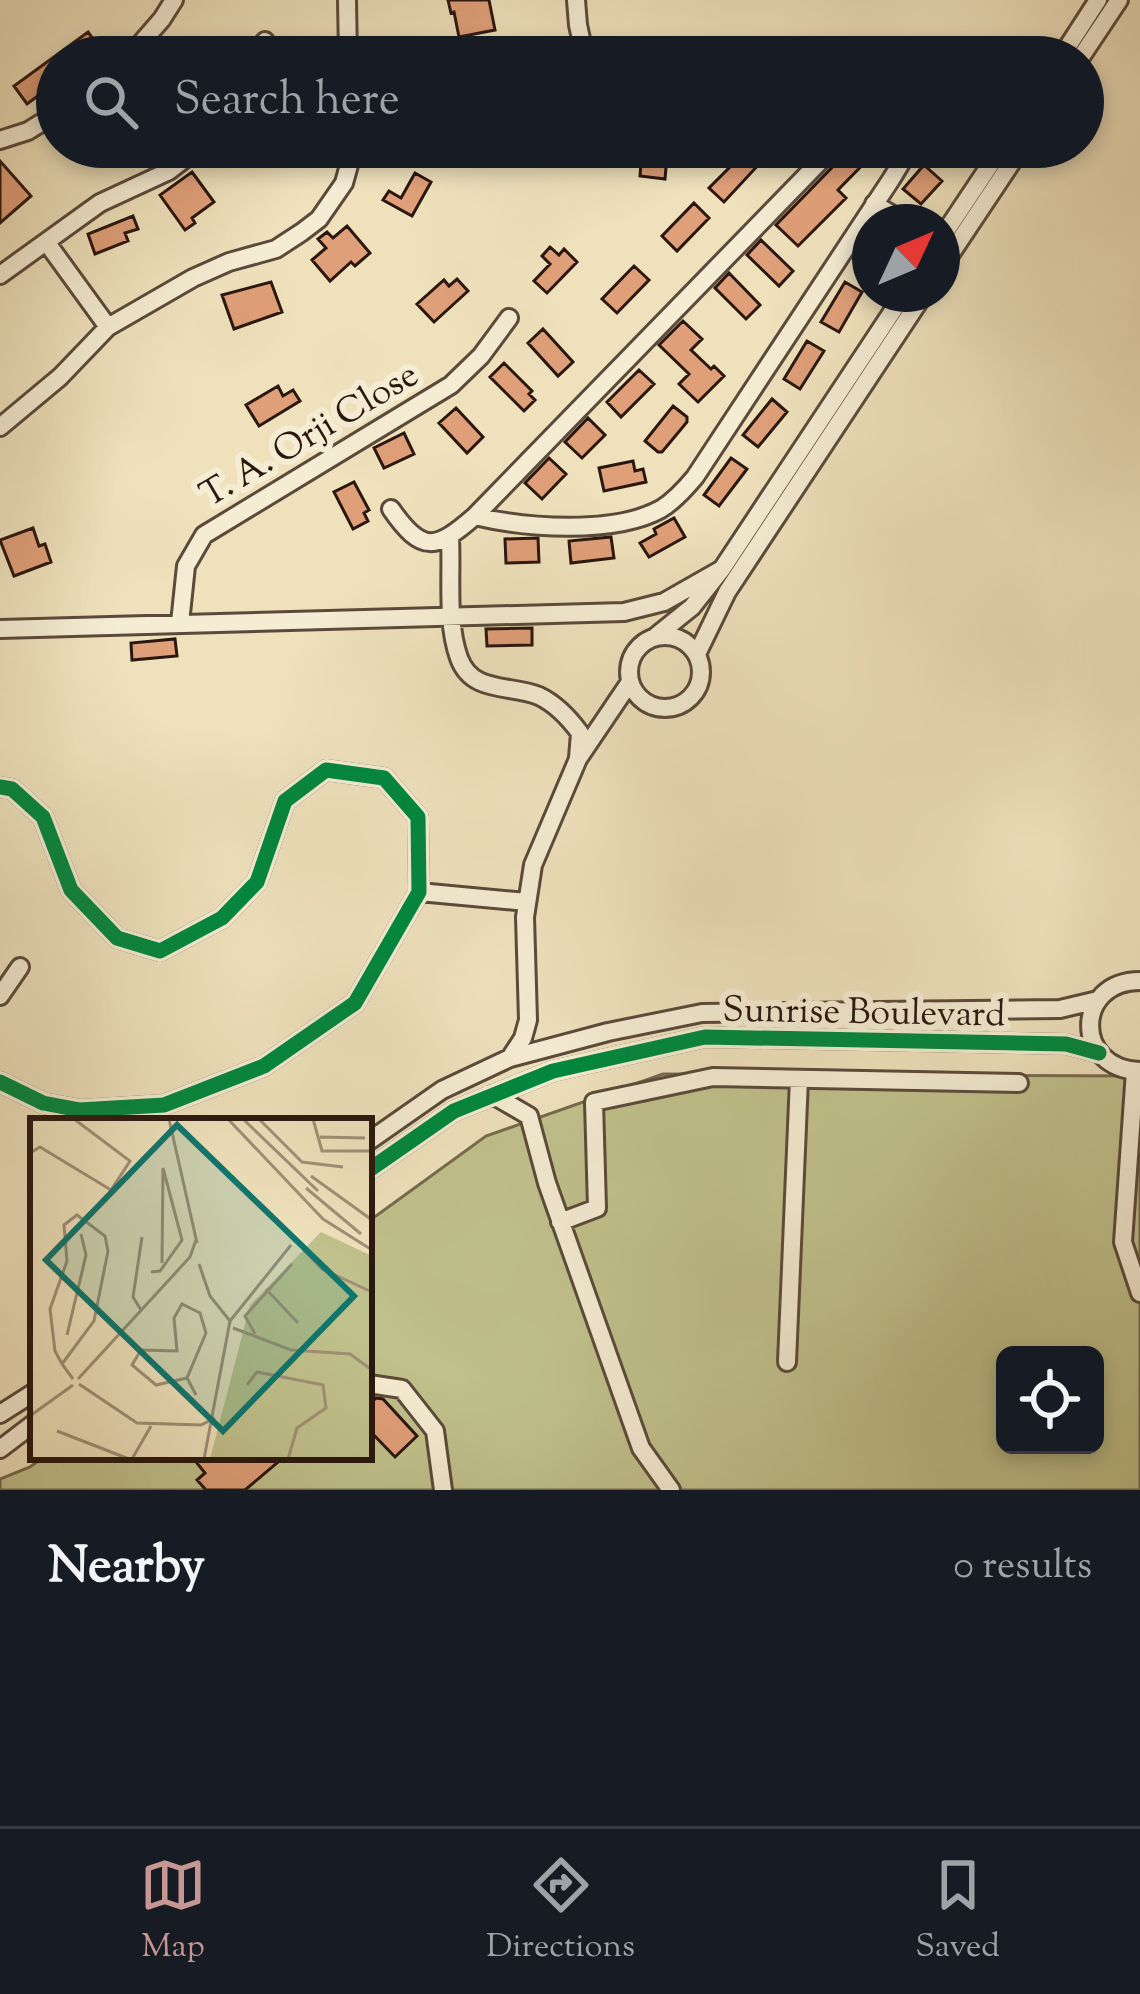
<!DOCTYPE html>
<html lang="en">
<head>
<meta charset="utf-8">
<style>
	:root { --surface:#171b24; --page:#20242c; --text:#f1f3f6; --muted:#9ea1a6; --line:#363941; --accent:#c59692 }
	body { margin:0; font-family:"Sorts Mill Goudy",serif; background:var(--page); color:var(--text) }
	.controls { position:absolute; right:36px; bottom:36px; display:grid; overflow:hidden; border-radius:18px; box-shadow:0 6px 18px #0003 }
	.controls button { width:108px; height:108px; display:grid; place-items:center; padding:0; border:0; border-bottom:3px solid var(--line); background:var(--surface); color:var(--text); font:60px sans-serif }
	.compass { position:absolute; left:852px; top:204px; width:108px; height:108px; border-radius:50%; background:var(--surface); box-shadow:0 6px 18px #0003; rotate:46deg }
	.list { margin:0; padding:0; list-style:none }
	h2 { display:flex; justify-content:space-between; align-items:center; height:156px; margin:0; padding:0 48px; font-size:51px }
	h2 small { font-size:39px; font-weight:400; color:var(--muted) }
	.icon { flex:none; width:66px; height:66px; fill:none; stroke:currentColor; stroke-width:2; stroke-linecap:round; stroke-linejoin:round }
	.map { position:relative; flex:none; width:1140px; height:1490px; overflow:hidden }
	.search { position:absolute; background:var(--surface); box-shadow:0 6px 18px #0003; left:36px; right:36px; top:36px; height:132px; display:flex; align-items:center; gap:30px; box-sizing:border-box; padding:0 42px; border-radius:66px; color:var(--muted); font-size:45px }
	.sheet { height:336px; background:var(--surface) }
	nav { display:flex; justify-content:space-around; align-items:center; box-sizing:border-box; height:168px; border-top:3px solid var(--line); background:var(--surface); font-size:33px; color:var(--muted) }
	nav a { display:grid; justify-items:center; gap:6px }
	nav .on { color:var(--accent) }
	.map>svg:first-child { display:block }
</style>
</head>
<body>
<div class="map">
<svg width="1140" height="1490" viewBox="0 0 1140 1490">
	<rect width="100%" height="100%" fill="#eee1bc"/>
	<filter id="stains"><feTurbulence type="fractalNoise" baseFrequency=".00167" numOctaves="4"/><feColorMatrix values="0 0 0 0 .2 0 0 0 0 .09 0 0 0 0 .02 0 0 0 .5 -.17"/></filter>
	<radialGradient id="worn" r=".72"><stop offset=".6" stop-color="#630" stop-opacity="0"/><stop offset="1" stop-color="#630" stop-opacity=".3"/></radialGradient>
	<path fill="#c0c18c" stroke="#756c4e" stroke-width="3" fill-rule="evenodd" d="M663 1074 1140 1076V1490H0V1479L30 1467 44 1457H369V1221L486 1136ZM1005 1355H1095V1445H1005Z"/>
	<path fill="#df9f79" stroke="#2a1710" stroke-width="3" d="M448 0H489L495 30 459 37 454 12 451 13Z
		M88 32 101 50 92 57H57V82L27 104 14 86Z
		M652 147H692L690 159 667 156 665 179 640 176 642 150 651 151Z
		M750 147H775L724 202 709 188Z
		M852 147H880L838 190 846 198 798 246 776 225Z
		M0 161 31 196 0 223Z
		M924 165 942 181 921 204 903 189Z
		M192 172 214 202 192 218 195 223 185 230 160 195Z
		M415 173 431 182 412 216 383 200 389 191 401 198Z
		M694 203 709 218 677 251 662 236Z
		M133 216 138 229 125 233 128 241 95 254 88 234Z
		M347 226 370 253 355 266 351 262 330 281 312 260 326 248 318 239 327 232 333 238Z
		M761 240 793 271 779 286 747 255Z
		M550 247 559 255 564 249 577 262 547 293 534 281 550 264 542 256Z
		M634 266 649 280 617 313 602 299Z
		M729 273 760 305 746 319 715 288Z
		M457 279 468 291 434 322 417 304 444 280 449 286Z
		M271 282 282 312 234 329 222 295Z
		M845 282 862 292 839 332 821 322Z
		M683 321 702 339 691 350 711 369 714 366 724 376 698 402 679 384 689 374 659 345Z
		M543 329 573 362 558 376 528 343Z
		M807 341 824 351 800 389 784 379Z
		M504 363 532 391 529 394 535 400 524 411 490 377Z
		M639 370 654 384 621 417 607 402Z
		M278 386 283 396 293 390 300 401 259 426 246 405Z
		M772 399 787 412 758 447 743 435Z
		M673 406 687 417V422L662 452H658L645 441Z
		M456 408 483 437 467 453 439 423Z
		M588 418 605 435 582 458 565 442Z
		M404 433 414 454 384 468 374 448Z
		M549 458 566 474 542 499 525 483Z
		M731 458 747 469 719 506 704 495Z
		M633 461 635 471 643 469 646 482 604 491 599 468Z
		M354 482 369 510 364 513 368 521 353 529 334 492Z
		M674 518 685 537 649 557 640 543 656 534 654 529Z
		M33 528 39 546 45 544 51 562 14 576 0 540Z
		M611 537 614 558 571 563 569 541Z
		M538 538 539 562 506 563 505 539Z
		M532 628V645L487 646 486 629Z
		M175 639 177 656 132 660 131 643Z
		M376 1398 383 1399 417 1436 395 1457 369 1430V1405Z
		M205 1457H284L245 1490H206L197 1480 205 1473 197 1463Z"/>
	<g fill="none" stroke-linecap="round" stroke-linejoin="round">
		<defs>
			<path id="street" d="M347 0 348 57
				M576 0 578 25 585 57
				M129 57 162 19 174 0
				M262 57 265 41
				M1061 57 1098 0
				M1081 57 1119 0
				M0 140 28 131 57 113
				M874 204 905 222
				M942 237 1002 147
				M47 243 108 327
				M942 267 1022 147
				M0 275 100 203 169 171 200 147
				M0 427 60 377 108 327 193 278 229 262 276 249 302 232 319 219 344 183 354 147
				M391 509C422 554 436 550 475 516L834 147
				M475 516C525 528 614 535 661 509 674 501 685 489 695 477L892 178 904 158 906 147
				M450 537C452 575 446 622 459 658 472 694 510 684 539 696 556 704 569 718 580 733L578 758
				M180 623 186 566 204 535 451 385 481 356 509 318
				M0 629 624 612 664 602 722 569
				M629 672a36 36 0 1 1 72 0a36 36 0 1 1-72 0Z
				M656 636 692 607 722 569 904 294
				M697 654 727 592 924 294
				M0 787 12 789 43 817 71 890 117 938 160 951 222 918 257 882 285 801 326 770 384 778 418 817 419 892 355 1003 264 1066 164 1105 80 1110 43 1103 0 1082
				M419 892 527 902
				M1140 981C1074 981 1073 1069 1140 1071
				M0 996 20 967
				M510 1058 523 1038 528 1020 525 917 533 865 578 759 630 682
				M1135 1071 1123 1242 1140 1293
				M493 1095 529 1116 547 1183 641 1448 671 1490
				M369 1141 442 1090 510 1058 608 1032 702 1013 1060 1009 1098 1000
				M369 1170 454 1111 553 1071 705 1037 1066 1044 1099 1053
				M560 1222 597 1208 594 1102 713 1077 1019 1083
				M787 1362 799 1079
				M369 1384 402 1389 435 1431 443 1490
				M0 1414 33 1393
				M0 1449 33 1424"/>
		</defs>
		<use href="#street" stroke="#5b4a3b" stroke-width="22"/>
		<use href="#street" stroke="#f4ecd3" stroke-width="16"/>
		<defs>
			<path id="cycleway" d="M0 787 12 789 43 817 71 890 117 938 160 951 222 918 257 882 285 801 326 770 384 778 418 817 419 892 355 1003 264 1066 164 1105 80 1110 43 1103 0 1082
				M369 1170 454 1111 553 1071 705 1037 1066 1044 1099 1053"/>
		</defs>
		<use href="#cycleway" stroke="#f4ecd3" stroke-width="22"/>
		<use href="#cycleway" stroke="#00873e" stroke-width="15"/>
	</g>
	<g text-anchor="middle" stroke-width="12" stroke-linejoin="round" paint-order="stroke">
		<g font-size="36" fill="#2a1710" stroke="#f4ecd3">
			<text transform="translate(308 433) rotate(-31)" y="13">T. A. Orji Close</text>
			<text transform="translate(864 1010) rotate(1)" y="13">Sunrise Boulevard</text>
		</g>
	</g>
	<g transform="translate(30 1118)">
		<rect width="342" height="342" fill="#eee1bc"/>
		<path d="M291 114 342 138V341H180L220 187Z" fill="#c0c18c"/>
		<path fill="none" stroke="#a09077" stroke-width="3" d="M139 1 167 125M198 1 293 101 342 132M213 1 288 73M229 1 272 44 313 49M283 1 292 33H342M290 19 335 20M0 35 10 29 81 72 100 43 44 1M281 58 342 102M276 70 331 116M273 131 292 151 342 174M169 146 180 178 200 203M121 154 130 153 152 122 133 50 132 145M236 171 268 205M111 192 103 179 112 119M203 210 261 232 320 236 342 252M225 216 215 198 262 146M37 217 56 137 51 116M32 246 64 203 78 133 75 118 47 97 34 107 37 143 20 191 25 233 32 246 43 261M157 260 126 267 102 247 111 232 147 233 144 200 152 186 170 195 176 215 157 260 166 277M48 261 160 139 166 122M49 266 107 305 171 307 185 300M217 267 227 254 293 267 296 290 267 310 258 341M0 298 43 267M27 313 99 341M102 341 121 308M174 341 200 203 261 127"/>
		<path fill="#0f766e" fill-opacity="0.15" stroke="#0f766e" stroke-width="6" d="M147 7 324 178 193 313 16 142Z"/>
		<rect width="342" height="342" fill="none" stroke="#2a1710" stroke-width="6"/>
	</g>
	<rect width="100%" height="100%" filter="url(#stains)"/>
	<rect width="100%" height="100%" fill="url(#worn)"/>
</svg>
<div class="controls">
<button><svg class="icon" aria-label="locate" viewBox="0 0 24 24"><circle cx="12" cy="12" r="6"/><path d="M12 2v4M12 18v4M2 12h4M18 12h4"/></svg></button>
</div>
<svg class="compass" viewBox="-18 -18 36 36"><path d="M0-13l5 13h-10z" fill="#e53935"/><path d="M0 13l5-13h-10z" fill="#9ea1a6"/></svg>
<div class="search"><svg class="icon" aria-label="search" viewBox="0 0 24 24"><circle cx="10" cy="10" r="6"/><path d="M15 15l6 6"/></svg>Search here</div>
</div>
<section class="sheet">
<h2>Nearby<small>0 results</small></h2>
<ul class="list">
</ul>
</section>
<nav>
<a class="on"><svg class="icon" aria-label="map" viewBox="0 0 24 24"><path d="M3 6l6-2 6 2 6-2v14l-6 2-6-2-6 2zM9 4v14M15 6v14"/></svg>Map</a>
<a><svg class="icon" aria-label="directions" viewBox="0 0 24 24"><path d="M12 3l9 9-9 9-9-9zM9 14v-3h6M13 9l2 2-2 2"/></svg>Directions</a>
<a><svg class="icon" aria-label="saved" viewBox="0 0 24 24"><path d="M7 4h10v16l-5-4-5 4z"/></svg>Saved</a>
</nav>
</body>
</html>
